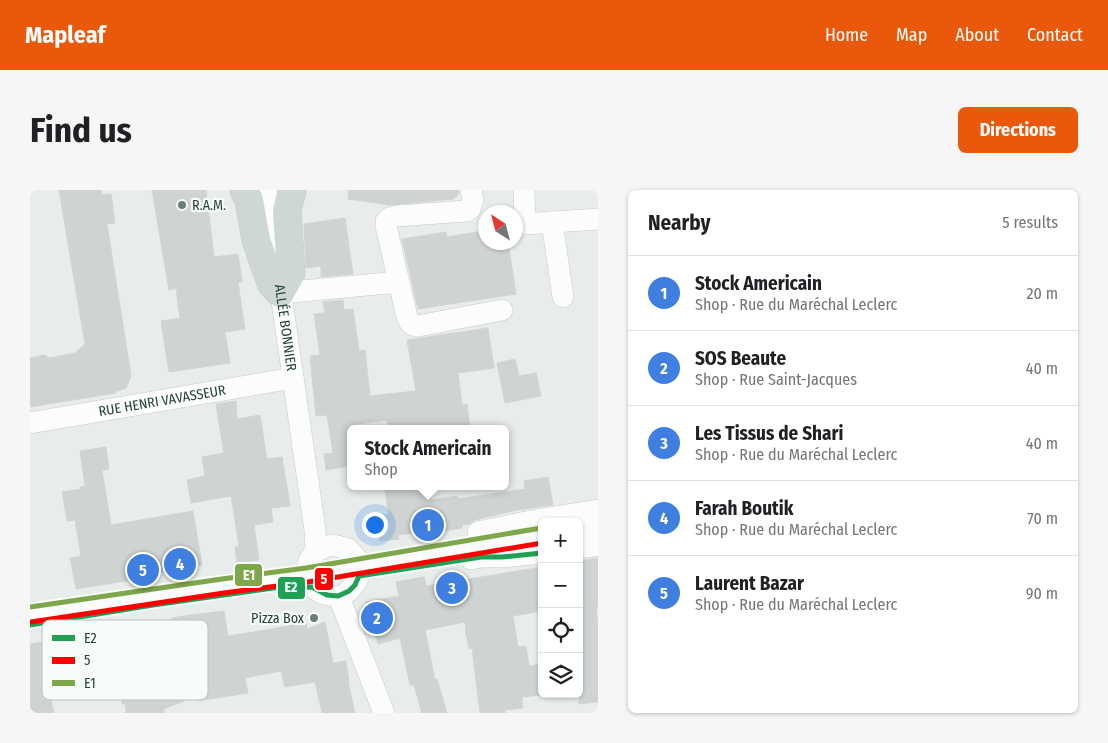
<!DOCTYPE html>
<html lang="en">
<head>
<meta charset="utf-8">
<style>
	:root { --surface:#fff; --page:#f6f6f6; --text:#202124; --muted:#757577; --line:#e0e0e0; --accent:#ea580c }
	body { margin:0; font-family:"Fira Sans Condensed",sans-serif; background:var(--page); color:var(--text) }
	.controls { position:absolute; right:15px; bottom:15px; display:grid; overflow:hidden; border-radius:8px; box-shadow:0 1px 4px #0004 }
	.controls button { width:45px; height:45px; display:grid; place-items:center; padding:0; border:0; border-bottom:1px solid var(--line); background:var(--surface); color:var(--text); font:25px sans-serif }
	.compass { position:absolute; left:448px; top:15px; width:45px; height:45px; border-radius:50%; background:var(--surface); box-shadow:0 1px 4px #0004; rotate:324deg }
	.you { position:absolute; left:344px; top:334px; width:18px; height:18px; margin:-12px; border:4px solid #fff; border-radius:50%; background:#1a73e8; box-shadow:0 0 0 8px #1a73e833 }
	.badge { display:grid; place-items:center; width:32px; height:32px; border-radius:50%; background:var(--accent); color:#fff; font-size:16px; font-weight:700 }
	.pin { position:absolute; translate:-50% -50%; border:2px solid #fff; box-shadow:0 1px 5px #0006 }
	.popup { position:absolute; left:317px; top:235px; width:162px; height:65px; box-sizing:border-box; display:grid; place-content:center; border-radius:8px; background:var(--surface); filter:drop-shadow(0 1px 4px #0005); font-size:16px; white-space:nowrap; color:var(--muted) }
	.popup b { font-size:19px; color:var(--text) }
	.popup::after { content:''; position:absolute; left:50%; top:100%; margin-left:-10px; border:10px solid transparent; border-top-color:var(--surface) }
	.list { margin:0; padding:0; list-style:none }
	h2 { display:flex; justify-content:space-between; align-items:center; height:65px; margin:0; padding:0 20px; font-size:21px }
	h2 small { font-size:16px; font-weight:400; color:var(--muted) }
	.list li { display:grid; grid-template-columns:32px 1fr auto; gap:15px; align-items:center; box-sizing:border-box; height:75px; padding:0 20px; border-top:1px solid var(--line) }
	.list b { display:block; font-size:19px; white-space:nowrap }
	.list p { margin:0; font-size:16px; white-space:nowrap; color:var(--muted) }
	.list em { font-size:16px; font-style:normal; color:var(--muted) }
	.icon { flex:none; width:28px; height:28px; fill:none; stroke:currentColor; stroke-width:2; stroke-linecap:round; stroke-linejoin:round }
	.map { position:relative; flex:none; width:568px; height:523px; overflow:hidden; border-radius:8px }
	header { display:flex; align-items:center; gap:30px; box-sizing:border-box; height:70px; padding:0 25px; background:var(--accent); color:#fff }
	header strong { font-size:24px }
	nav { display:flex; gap:28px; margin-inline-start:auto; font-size:18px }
	.intro { display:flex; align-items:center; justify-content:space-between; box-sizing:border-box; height:120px; padding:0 30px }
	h1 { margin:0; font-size:35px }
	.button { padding:12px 22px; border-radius:8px; background:var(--accent); color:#fff; font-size:18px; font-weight:700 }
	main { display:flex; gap:30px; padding:0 30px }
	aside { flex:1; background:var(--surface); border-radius:8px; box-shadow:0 1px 4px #0004 }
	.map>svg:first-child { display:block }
</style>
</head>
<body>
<header>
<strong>Mapleaf</strong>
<nav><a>Home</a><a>Map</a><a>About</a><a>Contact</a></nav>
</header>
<div class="intro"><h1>Find us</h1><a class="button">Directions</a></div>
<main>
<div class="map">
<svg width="568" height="523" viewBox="0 0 568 523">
	<rect width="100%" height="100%" fill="#e8edeb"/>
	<path fill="#cfd4d2" stroke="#d1d6d4" d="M29 0H71L72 5 81 4 85 33 77 34 101 186 96 198 85 202 86 203 0 217V168L14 165 20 168 45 163 55 154Z
		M122 0H176L184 67 208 64 212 92H208L215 139 195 142 200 173 139 182 131 131 150 128 146 98 139 100Z
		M319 0H429V4L423 9 361 15 318 9Z
		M315 28 323 84 291 87V76L276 78 274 34Z
		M453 41V46H456V52H478L486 104 388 119 372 49 416 42 417 47Z
		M313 110 314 120 323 119 329 161 335 160 340 206 386 201 377 150 458 138 464 178 428 183 432 215 437 214 440 239H358L357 230 320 235V276L296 280 294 264 303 263 297 225 286 226 280 166 290 165 284 124 295 123 293 112Z
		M485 169 489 186 506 183 511 206 475 213 467 173Z
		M206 211 207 229 230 225 237 269 252 267 260 316 241 318 243 332 224 335 229 370 207 373 205 357 209 356 201 306 161 313 157 290 175 286 172 267 194 263 186 214Z
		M76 257 79 279 72 280 81 335 163 321 172 375 101 387 102 390 46 399 40 368 51 366 45 330 37 331 32 302 51 299 50 297 55 296 50 261Z
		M518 287 523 315 487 320 445 330 439 334 432 335V338L407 342 406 340 368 345 369 349 350 351 347 333 353 332 352 325 359 324 354 296H399L401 310 427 306 428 309 495 299 494 291Z
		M568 368V417L566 418 568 435V512L549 514V371Z
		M512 377V421L483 426 488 457 496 456 499 476 512 474V505L492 507 493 518 475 520V523H450L442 458 439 459 437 447H436L435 432 395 440 405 490 407 489 417 523H392L384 495H380L370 448 348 454 336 412 369 406 366 392 394 387 396 396Z
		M194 421 198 446 242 439 276 432 277 439 295 432 303 473 316 471 319 491H318L325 523H292L285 492 255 497 251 481 215 488 218 503 167 511 166 506 134 519V523H96L95 514H92L88 490 50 496 48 487 17 492 24 523H0V454L39 448 36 441 52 437 54 444 143 430 142 428 161 425Z"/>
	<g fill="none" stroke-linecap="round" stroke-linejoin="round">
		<defs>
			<g id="minor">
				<path id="s1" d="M236 0 285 340 286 361"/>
				<path d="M441 0 443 9 440 19 436 21 366 26 359 28 356 31V36L377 127C380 133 382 136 388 136L472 120"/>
				<path d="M494 0 495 34 568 29"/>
				<path d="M522 32 533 107"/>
				<path d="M250 103 369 92"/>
				<path id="s2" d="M0 233 263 188"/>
				<path d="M549 339 568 336"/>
				<path d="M448 342 506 330 568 320"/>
				<path d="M303 355 318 359C322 363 328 370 330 375 331 379 329 386 327 390 323 397 319 403 311 406 307 407 304 406 300 405 283 403 273 388 279 371 283 361 293 357 303 355Z"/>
				<path d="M549 358 568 355"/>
				<path d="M441 369 451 367H472L512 363"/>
				<path d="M309 407 354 523"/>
				<path d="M0 425 193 396 277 385 512 345"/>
			</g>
			<path id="major" d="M214 0 219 10 226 50 241 93 250 103 261 83 257 21 262 0"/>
		</defs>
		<use href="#minor" stroke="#c5cac8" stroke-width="22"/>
		<use href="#major" stroke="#c3ccc9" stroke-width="29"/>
		<use href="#minor" stroke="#fcfcfc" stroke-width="21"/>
		<use href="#major" stroke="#cfd7d5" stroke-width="28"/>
		<defs>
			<path id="bus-1" d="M0 435 123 415 243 398 282 397 297 405 308 406 319 401 325 395 329 386 451 367H472L512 363"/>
			<path id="bus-2" d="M1 432 194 403 278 392 512 353"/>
			<path id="bus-3" d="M0 417 192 389 276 378 511 338"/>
		</defs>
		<use href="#bus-1" stroke="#f7fbf9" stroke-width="9"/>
		<use href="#bus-2" stroke="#f7fbf9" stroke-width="9"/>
		<use href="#bus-3" stroke="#f7fbf9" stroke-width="9"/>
		<use href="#bus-1" stroke="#1fa055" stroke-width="5"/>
		<use href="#bus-2" stroke="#f00" stroke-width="5"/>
		<use href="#bus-3" stroke="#7ea64b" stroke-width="5"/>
	</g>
	<g fill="#697e78" stroke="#f7fbf9" stroke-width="2">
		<circle cx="152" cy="15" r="5"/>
		<circle cx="284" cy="428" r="5"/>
	</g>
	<g text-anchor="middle" stroke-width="4.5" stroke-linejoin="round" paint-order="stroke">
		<g font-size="14" fill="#24423a" stroke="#f7fbf9" text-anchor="start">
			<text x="162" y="20">R.A.M.</text>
			<text x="274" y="433" text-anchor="end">Pizza Box</text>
		</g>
		<g font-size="14" fill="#24423a" stroke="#f7fbf9">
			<text dy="5" stroke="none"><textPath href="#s1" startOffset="139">ALLÉE BONNIER</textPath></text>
			<text dy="5" stroke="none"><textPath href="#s2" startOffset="134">RUE HENRI VAVASSEUR</textPath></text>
		</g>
	</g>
	<rect x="12" y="430" width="166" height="80" rx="8" fill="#f7fbf9" stroke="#b8c4c0" stroke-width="1"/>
	<rect x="22" y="445" width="23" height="6" fill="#1fa055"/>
	<rect x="22" y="467" width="23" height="7" fill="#f00"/>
	<rect x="22" y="490" width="23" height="6" fill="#7ea64b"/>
	<g font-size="14" fill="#24423a">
		<text x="54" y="453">E2</text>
		<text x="54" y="475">5</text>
		<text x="54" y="498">E1</text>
	</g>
	<g stroke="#f7fbf9" stroke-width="2">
		<rect x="204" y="373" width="29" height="24" rx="5" fill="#7ea64b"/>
		<rect x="284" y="377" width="20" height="24" rx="5" fill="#f00"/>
		<rect x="247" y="386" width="29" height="24" rx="5" fill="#1fa055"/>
	</g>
	<g font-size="14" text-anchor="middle" font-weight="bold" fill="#fff">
		<text x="219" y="390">E1</text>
		<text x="294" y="394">5</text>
		<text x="261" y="402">E2</text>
	</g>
</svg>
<div class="controls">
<button>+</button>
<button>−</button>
<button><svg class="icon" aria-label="locate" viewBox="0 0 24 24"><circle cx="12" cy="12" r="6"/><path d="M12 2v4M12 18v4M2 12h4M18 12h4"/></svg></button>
<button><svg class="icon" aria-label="layers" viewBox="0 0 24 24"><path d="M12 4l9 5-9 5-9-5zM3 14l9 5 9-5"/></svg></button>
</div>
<svg class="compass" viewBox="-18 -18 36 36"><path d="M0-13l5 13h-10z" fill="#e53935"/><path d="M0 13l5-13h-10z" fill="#757577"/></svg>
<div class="you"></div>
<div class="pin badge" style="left:398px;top:335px;background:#3f7fe0">1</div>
<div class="popup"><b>Stock Americain</b>Shop</div>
<div class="pin badge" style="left:347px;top:428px;background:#3f7fe0">2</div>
<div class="pin badge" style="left:422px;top:398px;background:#3f7fe0">3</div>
<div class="pin badge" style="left:150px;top:374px;background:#3f7fe0">4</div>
<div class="pin badge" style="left:113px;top:380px;background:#3f7fe0">5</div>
</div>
<aside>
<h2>Nearby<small>5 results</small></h2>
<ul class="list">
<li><span class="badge" style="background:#3f7fe0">1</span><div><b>Stock Americain</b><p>Shop · Rue du Maréchal Leclerc</p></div><em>20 m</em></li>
<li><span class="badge" style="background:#3f7fe0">2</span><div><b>SOS Beaute</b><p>Shop · Rue Saint-Jacques</p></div><em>40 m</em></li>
<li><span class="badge" style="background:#3f7fe0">3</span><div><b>Les Tissus de Shari</b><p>Shop · Rue du Maréchal Leclerc</p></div><em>40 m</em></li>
<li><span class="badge" style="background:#3f7fe0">4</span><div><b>Farah Boutik</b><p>Shop · Rue du Maréchal Leclerc</p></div><em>70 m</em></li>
<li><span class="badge" style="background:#3f7fe0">5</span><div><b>Laurent Bazar</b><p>Shop · Rue du Maréchal Leclerc</p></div><em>90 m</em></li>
</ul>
</aside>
</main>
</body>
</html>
